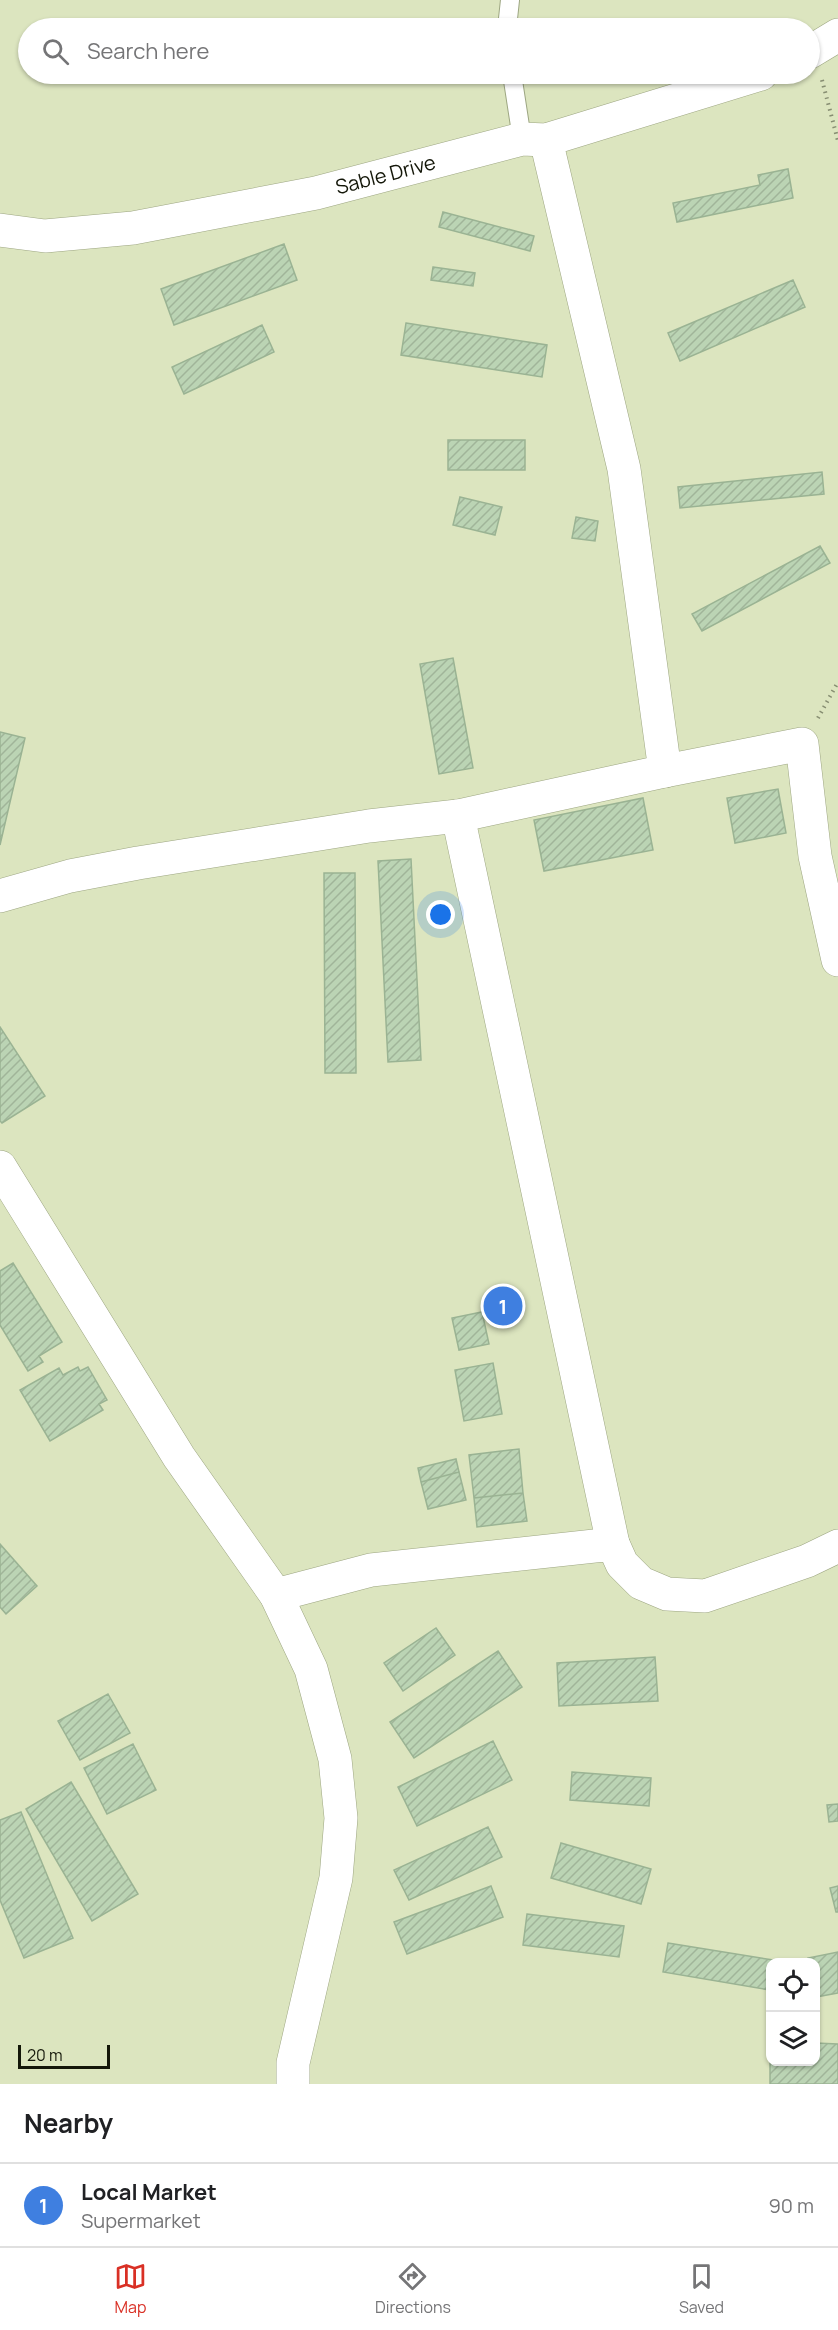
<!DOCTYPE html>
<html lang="en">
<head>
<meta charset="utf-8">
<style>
	:root { --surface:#fff; --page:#f6f6f6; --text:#202124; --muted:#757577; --line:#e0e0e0; --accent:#d93025 }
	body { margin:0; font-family:Manrope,sans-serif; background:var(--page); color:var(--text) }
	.controls { position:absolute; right:18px; bottom:18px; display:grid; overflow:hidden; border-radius:12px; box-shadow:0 2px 4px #0004 }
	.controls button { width:54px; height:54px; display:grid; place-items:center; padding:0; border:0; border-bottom:2px solid var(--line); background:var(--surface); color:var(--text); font:30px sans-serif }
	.scale { position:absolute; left:18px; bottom:15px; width:92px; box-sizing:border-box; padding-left:6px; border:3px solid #141709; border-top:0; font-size:16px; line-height:21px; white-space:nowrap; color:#141709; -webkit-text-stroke:4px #dce5bf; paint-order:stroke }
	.you { position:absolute; left:441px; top:915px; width:21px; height:21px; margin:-15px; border:4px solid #fff; border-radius:50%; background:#1a73e8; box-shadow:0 0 0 9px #1a73e833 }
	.badge { display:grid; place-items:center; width:39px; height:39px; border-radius:50%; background:var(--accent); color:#fff; font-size:20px; font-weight:700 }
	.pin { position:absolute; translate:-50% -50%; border:3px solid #fff; box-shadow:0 2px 6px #0006 }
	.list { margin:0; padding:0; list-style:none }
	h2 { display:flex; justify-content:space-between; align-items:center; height:78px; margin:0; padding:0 24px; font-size:26px }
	h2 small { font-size:20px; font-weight:400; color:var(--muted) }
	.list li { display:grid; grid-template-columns:39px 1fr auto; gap:18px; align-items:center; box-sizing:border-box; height:84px; padding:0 24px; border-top:2px solid var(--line) }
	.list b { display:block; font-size:22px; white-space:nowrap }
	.list p { margin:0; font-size:20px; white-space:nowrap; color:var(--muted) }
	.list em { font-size:20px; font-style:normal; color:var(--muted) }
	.icon { flex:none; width:33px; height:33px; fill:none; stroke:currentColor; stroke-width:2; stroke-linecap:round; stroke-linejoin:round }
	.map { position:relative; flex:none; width:838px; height:2084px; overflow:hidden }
	.search { position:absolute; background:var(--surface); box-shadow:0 2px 4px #0004; left:18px; right:18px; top:18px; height:66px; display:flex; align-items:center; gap:15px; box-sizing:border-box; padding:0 21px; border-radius:33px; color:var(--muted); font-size:22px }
	.sheet { height:162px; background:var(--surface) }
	nav { display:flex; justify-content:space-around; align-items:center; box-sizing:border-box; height:84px; border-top:2px solid var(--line); background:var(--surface); font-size:16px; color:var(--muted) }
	nav a { display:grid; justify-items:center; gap:3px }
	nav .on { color:var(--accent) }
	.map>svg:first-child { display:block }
</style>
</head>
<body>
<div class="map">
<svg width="838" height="2084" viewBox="0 0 838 2084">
	<defs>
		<pattern id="building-hatch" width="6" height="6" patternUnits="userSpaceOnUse" patternTransform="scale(1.5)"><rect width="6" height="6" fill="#bbd4b4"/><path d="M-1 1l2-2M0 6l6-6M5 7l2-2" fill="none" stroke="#a0b599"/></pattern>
	</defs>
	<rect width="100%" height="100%" fill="#dce5bf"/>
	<path fill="url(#building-hatch)" stroke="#9ab393" stroke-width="1.5" d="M788 169 793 198 677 222 673 203 760 185 758 175Z
		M443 212 534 236 530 251 439 227Z
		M284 244 297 280 174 325 161 289Z
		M433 267 475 273 473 286 431 280Z
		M793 280 805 307 680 361 668 333Z
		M406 323 547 345 542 377 401 355Z
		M262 325 274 352 184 394 172 367Z
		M448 440H525V470H448Z
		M822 472 824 494 680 508 678 487Z
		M460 497 502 507 495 535 453 525Z
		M576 517 598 521 595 541 572 538Z
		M820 546 830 563 702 631 692 614Z
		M453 658 473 768 439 774 420 664Z
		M0 732 25 738 0 845Z
		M778 789 786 833 735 843 727 798Z
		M643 798 653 850 544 871 534 820Z
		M411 859 421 1060 388 1062 378 861Z
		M324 873H355L356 1073H325Z
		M0 1027 45 1096 2 1123 0 1121Z
		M13 1263 62 1342 39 1356 43 1362 28 1371 0 1325V1271Z
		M482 1312 489 1344 459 1350 452 1318Z
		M493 1363 502 1414 464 1421 455 1370Z
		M78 1367 80 1371 88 1367 107 1400 99 1404 103 1410 50 1441 20 1390 59 1368 63 1375Z
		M519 1449 523 1493 474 1498 469 1455Z
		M456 1459 459 1472 421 1482 418 1468Z
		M459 1472 466 1500 428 1509 421 1482Z
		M523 1493 527 1521 477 1527 474 1498Z
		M0 1544 37 1586 6 1614 0 1607Z
		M436 1628 455 1655 403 1691 384 1663Z
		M498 1651 522 1687 414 1758 390 1722Z
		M655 1657 658 1701 559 1706 557 1663Z
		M108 1694 130 1733 80 1760 58 1721Z
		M493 1741 512 1780 417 1826 398 1787Z
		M133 1744 156 1790 107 1814 84 1768Z
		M572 1772 651 1778 649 1806 570 1800Z
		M71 1782 138 1894 92 1921 26 1809Z
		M838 1804V1821L829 1822 827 1805Z
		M21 1812 73 1938 24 1958 0 1900V1820Z
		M488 1827 502 1857 409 1900 394 1870Z
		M561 1843 651 1869 641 1904 551 1878Z
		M491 1886 503 1917 407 1954 394 1922Z
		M838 1886V1912H836L830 1888Z
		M527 1914 624 1926 619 1957 523 1945Z
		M668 1943 786 1962H770V1990L663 1972Z
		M838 1952V1993L816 1997V1962H809L808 1958Z
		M770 2043V2062H816V2043L838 2044V2084H770Z"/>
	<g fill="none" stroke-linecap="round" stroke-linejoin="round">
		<defs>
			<path id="service" d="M507 28 510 0
				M512 74 522 139"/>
			<g id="minor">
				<path d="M810 52 838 35"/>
				<path d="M546 140 624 469 665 771"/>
				<path id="s1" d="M0 230 45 236 133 228 316 193 522 139 546 140 761 74"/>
				<path d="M458 816 613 1544"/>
				<path d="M0 896 70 876 138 863 369 826 458 816 665 771 802 744 815 856 838 960"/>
				<path d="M0 1167 179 1457 276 1595 311 1669 335 1759 341 1818 336 1878 293 2063V2084"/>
				<path d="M276 1595 371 1570 613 1544 622 1564 641 1583 667 1594 705 1596 807 1561 838 1546"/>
			</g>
		</defs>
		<use href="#service" stroke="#9da682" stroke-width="20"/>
		<use href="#minor" stroke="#9da682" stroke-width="34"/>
		<path stroke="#878e72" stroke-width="4" stroke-dasharray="1.5 4.5" stroke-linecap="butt" d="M822 80 838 141
			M818 718 838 682"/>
		<use href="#service" stroke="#fff" stroke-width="18"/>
		<use href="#minor" stroke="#fff" stroke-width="33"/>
	</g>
	<g text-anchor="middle" stroke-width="5" stroke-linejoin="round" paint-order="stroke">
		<g font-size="20" fill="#141709" stroke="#dce5bf">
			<text dy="7" stroke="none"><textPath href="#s1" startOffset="392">Sable Drive</textPath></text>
		</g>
	</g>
</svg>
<div class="controls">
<button><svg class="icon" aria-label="locate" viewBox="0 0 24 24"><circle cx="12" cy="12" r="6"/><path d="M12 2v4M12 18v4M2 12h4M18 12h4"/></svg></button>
<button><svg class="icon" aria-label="layers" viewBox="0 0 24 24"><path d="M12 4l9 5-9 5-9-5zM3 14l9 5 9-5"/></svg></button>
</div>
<div class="scale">20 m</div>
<div class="you"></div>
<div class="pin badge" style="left:503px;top:1306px;background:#3f7fe0">1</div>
<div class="search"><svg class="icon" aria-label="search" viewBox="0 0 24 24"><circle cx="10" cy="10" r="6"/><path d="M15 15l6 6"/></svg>Search here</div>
</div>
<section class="sheet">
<h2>Nearby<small></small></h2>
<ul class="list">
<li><span class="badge" style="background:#3f7fe0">1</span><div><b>Local Market</b><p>Supermarket</p></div><em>90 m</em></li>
</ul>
</section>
<nav>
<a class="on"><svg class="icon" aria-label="map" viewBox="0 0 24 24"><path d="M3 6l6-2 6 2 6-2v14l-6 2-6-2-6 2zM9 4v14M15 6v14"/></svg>Map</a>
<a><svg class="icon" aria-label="directions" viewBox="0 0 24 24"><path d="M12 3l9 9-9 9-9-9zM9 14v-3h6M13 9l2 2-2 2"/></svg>Directions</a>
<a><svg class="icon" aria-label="saved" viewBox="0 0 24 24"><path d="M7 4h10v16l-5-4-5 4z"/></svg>Saved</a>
</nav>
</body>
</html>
